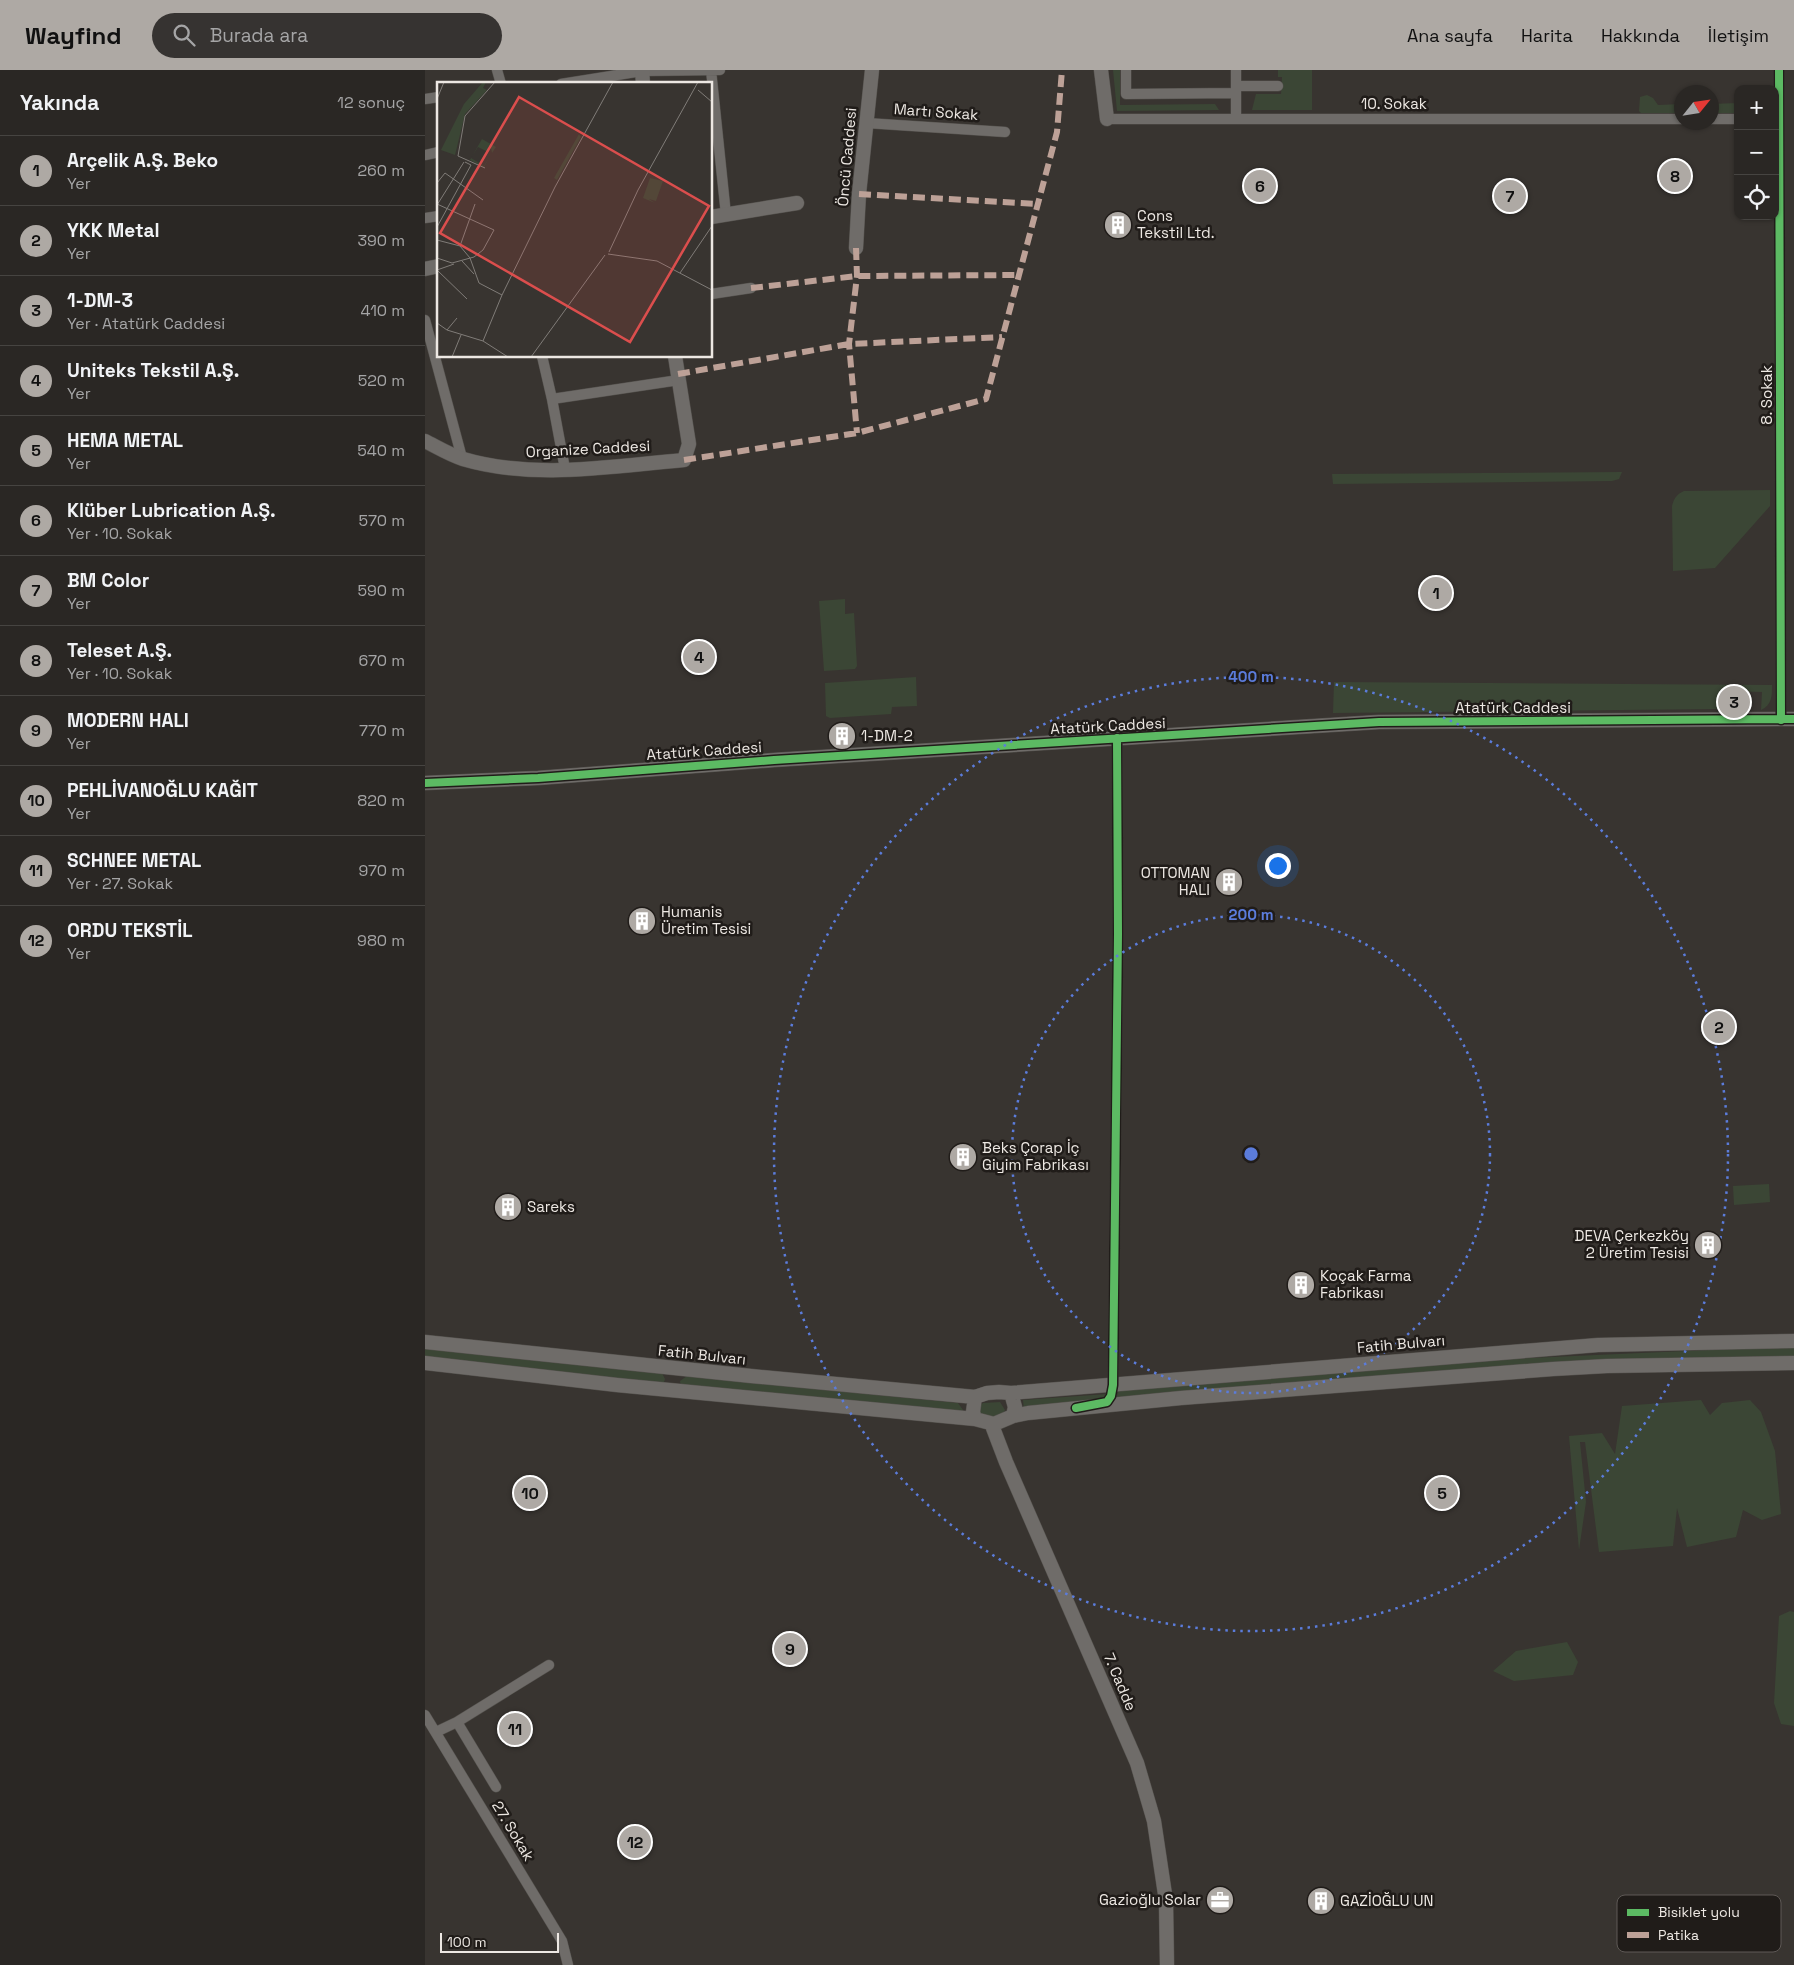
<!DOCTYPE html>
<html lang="tr">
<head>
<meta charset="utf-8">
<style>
	:root { --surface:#2a2724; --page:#363331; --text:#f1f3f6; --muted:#a5a5a6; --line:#464441; --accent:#aea9a4 }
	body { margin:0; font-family:"Space Grotesk",sans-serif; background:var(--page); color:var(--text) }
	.controls { position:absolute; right:15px; top:15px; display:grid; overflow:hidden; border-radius:10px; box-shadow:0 1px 4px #0004 }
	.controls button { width:45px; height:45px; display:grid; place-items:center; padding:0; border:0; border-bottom:1px solid var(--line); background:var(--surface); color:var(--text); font:25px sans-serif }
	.compass { position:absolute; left:1249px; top:15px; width:45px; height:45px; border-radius:50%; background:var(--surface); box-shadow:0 1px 4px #0004; rotate:60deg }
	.scale { position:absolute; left:15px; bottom:12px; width:119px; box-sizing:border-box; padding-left:5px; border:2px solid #ede8e3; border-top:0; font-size:14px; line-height:18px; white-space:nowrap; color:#ede8e3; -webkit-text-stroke:4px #201c19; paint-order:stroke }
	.you { position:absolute; left:852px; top:795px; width:18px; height:18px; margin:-12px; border:4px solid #fff; border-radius:50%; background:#1a73e8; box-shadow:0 0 0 8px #1a73e833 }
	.badge { display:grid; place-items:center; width:32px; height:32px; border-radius:50%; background:var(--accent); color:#111; font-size:16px; font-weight:700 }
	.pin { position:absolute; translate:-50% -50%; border:2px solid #fff; box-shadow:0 1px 5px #0006 }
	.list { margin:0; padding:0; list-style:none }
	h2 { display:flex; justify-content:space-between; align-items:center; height:65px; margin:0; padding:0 20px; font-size:21px }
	h2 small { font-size:16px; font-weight:400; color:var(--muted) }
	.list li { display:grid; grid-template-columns:32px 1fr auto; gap:15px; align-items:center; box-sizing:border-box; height:70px; padding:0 20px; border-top:1px solid var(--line) }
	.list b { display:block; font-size:19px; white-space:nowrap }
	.list p { margin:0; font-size:16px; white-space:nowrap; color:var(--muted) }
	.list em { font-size:16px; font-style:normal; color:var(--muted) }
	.icon { flex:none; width:28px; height:28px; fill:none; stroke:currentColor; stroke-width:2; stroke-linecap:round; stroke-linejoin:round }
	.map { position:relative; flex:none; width:1369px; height:1895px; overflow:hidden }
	header { display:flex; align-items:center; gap:30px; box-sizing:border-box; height:70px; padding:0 25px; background:var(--accent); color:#111 }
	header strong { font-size:24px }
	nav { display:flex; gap:28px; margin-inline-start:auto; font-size:18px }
	.search { width:350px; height:45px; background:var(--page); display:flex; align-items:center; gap:12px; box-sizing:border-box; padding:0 18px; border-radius:28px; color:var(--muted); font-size:19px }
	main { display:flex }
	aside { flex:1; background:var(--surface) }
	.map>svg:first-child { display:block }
</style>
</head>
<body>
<header>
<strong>Wayfind</strong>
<div class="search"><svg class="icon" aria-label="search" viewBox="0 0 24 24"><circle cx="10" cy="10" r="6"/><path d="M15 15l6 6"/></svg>Burada ara</div>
<nav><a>Ana sayfa</a><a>Harita</a><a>Hakkında</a><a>İletişim</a></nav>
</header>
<main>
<aside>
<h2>Yakında<small>12 sonuç</small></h2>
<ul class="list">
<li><span class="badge">1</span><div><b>Arçelik A.Ş. Beko</b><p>Yer</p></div><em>260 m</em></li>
<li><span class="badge">2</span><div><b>YKK Metal</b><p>Yer</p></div><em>390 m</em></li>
<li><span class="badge">3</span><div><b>1-DM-3</b><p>Yer · Atatürk Caddesi</p></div><em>410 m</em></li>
<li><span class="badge">4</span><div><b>Uniteks Tekstil A.Ş.</b><p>Yer</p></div><em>520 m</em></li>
<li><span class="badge">5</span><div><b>HEMA METAL</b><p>Yer</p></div><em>540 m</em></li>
<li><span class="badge">6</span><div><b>Klüber Lubrication A.Ş.</b><p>Yer · 10. Sokak</p></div><em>570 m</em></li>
<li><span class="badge">7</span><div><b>BM Color</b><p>Yer</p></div><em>590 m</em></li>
<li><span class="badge">8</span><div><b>Teleset A.Ş.</b><p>Yer · 10. Sokak</p></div><em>670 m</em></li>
<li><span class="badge">9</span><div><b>MODERN HALI</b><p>Yer</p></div><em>770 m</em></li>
<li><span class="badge">10</span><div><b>PEHLİVANOĞLU KAĞIT</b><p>Yer</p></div><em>820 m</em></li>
<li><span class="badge">11</span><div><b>SCHNEE METAL</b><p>Yer · 27. Sokak</p></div><em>970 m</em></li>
<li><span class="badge">12</span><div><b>ORDU TEKSTİL</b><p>Yer</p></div><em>980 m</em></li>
</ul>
</aside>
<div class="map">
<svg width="1369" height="1895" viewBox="0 0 1369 1895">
	<rect width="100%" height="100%" fill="#383430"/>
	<path fill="#3b4635" d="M688 0H695V35L790 34 794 40 692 41Z
		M853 0H887V40H827L831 24H856L857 7H853Z
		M1222 25 1228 28 1233 35 1256 34V43H1216L1214 41 1215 27Z
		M1313 33V43H1287V34Z
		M1197 402 1194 409 1187 411 908 414 907 404Z
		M1345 420V436L1290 498 1248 501 1247 436C1249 428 1252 424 1259 421Z
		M420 529V544L429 543 432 596 430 599 399 601 394 531Z
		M491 607 492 636 467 637 466 644 405 648 401 646 400 613Z
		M909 612 1347 615C1347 626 1347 635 1336 640L1337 622 1299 621 1292 630 1293 639 908 643Z
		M1344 1114 1345 1132 1309 1135 1308 1116Z
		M1369 1276V1288L688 1331 692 1326 694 1319 1085 1289Z
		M0 1278 237 1303 240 1309 238 1315 0 1290Z
		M262 1306 533 1333 538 1340 537 1344 256 1317 255 1311Z
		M682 1324 680 1329 599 1341 598 1330Z
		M1276 1330 1285 1345 1297 1333 1325 1330 1336 1342 1350 1381 1356 1444 1337 1450 1318 1440 1311 1467 1262 1477 1252 1438 1248 1476 1174 1482 1160 1372H1155L1161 1432 1154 1480 1144 1366 1177 1363 1190 1384 1197 1336Z
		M575 1332 580 1340 576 1347 560 1349 554 1345 553 1337 558 1333Z
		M1365 1541 1369 1542V1656L1356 1654 1349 1633 1354 1546Z
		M1142 1572 1153 1592 1148 1605 1089 1611 1068 1601 1091 1581Z"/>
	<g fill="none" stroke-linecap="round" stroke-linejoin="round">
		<defs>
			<path id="street" d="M72 0 76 14
				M286 0 301 145
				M701 0V24L811 23
				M811 0V49
				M1354 0 1356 650
				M136 14 217 1 295 0
				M811 16H853
				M0 29 14 27
				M682 49H1256
				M1286 49H1313
				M441 53 580 62
				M0 85 14 82
				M0 148 14 146
				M286 224 326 218
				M0 250 37 388
				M117 286 127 329 140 399
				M127 329 254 310
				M674 1334 682 1332 686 1326 688 1315 693 864 692 668
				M0 1645 137 1871 143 1895
				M32 1652 71 1717
				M11 1662 32 1652 124 1595"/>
			<path id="secondary" d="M217 0 218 14
				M676 0 682 49
				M286 147 372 133
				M431 178 434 124 447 0
				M0 199 14 196
				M0 371C12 377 25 385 38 389 109 410 187 396 259 390L264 374 250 286
				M0 713 113 708 349 690 954 652 1369 649
				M0 1272 326 1306 550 1327
				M0 1293 192 1315 550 1349
				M574 1322 586 1323 590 1337 588 1346 569 1354 550 1349 548 1342 550 1327 562 1323Z
				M586 1323 1173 1275 1369 1271
				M588 1346 603 1343 756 1328 1128 1299 1182 1296 1369 1293
				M569 1354 568 1358 581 1392 712 1693 729 1751 741 1831 742 1895"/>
		</defs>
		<use href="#street" stroke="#54514d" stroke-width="11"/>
		<use href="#secondary" stroke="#54514d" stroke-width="15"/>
		<use href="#street" stroke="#6f6c69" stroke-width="10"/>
		<use href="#secondary" stroke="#6f6c69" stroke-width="14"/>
		<path stroke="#bda197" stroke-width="6" stroke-dasharray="12 6" stroke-linecap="butt" d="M434 124 613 134
			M431 178 432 206 424 274 432 363
			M326 218 432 206 594 205
			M253 304 424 274 577 267
			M259 390 432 363 561 329 632 62 637 0"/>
		<defs>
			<path id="cycleway" d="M1354 0 1356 650
				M0 713 113 708 349 690 954 652 1369 649
				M651 1338 682 1332 686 1326 688 1315 693 864 692 668"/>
		</defs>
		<use href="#cycleway" stroke="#201c19" stroke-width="11"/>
		<use href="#cycleway" stroke="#5cba63" stroke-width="8"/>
	</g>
	<g fill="none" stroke="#5b7cdb" stroke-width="2.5" stroke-dasharray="2.5 5">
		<circle cx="826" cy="1084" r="239"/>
		<circle cx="826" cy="1084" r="477"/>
	</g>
	<defs>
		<symbol id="building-disc" viewBox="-11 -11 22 22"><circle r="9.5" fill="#aea9a4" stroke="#201c19"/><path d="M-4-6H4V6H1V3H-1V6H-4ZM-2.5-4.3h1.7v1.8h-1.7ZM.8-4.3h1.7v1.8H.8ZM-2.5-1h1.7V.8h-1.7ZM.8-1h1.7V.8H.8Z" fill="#fff"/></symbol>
		<symbol id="office-disc" viewBox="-11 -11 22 22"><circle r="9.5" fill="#aea9a4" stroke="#201c19"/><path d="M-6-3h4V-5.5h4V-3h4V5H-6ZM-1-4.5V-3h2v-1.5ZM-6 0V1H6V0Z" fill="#fff"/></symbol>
	</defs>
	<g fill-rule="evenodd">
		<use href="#building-disc" x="677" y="139" width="32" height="32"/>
		<use href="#building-disc" x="401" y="650" width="32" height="32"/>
		<use href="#building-disc" x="788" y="796" width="32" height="32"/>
		<use href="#building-disc" x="201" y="835" width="32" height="32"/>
		<use href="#building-disc" x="522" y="1071" width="32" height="32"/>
		<use href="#building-disc" x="67" y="1121" width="32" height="32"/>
		<use href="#building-disc" x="1267" y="1159" width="32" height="32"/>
		<use href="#building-disc" x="860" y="1199" width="32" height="32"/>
		<use href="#office-disc" x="779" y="1814" width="32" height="32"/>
		<use href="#building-disc" x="880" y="1815" width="32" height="32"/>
	</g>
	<g text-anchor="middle" stroke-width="5" stroke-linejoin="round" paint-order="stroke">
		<g font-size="15" fill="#ede8e3" stroke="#201c19">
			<text x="969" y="39">10. Sokak</text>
			<text transform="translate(511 42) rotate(4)" y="5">Martı Sokak</text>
			<text transform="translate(422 87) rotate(-85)" y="5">Öncü Caddesi</text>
			<text transform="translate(1342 325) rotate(-90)" y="5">8. Sokak</text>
			<text transform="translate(163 379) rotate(-3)" y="5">Organize Caddesi</text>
			<text x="1088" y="643">Atatürk Caddesi</text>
			<text transform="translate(683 656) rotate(-3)" y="5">Atatürk Caddesi</text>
			<text transform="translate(279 681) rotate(-4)" y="5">Atatürk Caddesi</text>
			<text transform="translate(976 1274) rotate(-5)" y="5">Fatih Bulvarı</text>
			<text transform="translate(277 1285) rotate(6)" y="5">Fatih Bulvarı</text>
			<text transform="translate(695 1612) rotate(67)" y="5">7. Cadde</text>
			<text transform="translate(88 1761) rotate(59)" y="5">27. Sokak</text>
		</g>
		<g font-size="15" fill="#ede8e3" stroke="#201c19" text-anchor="start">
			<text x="712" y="151">Cons<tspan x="712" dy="17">Tekstil Ltd.</tspan></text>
			<text x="436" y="671">1-DM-2</text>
			<text x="785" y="808" text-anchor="end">OTTOMAN<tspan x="785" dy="17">HALI</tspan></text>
			<text x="236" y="847">Humanis<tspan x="236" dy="17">Üretim Tesisi</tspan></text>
			<text x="557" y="1083">Beks Çorap İç<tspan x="557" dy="17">Giyim Fabrikası</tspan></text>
			<text x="102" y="1142">Sareks</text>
			<text x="1264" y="1171" text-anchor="end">DEVA Çerkezköy<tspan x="1264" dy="17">2 Üretim Tesisi</tspan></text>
			<text x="895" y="1211">Koçak Farma<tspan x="895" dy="17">Fabrikası</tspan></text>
			<text x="776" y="1835" text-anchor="end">Gazioğlu Solar</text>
			<text x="915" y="1836">GAZİOĞLU UN</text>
		</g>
	</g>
	<g transform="translate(12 12)">
		<rect width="275" height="275" fill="#383430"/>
		<path d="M46 0H49L46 6 50 8 28 32 18 73 4 68 27 22ZM142 52 144 55 120 98 117 96ZM45 57 59 65 55 71 54 66 51 65V70L41 65 34 76 47 84 53 74 47 85 33 78ZM213 96 226 99 219 119 212 117 218 121 206 116Z" fill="#3b4635"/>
		<path fill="none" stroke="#807c78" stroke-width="1" d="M261 8 275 20M0 17 7 0M48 86 21 74 28 34 58 0M0 101 8 91 46 118M0 122 57 148 46 168 37 175 15 181 0 176M0 123 27 80M0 145 34 83 28 80M0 158 23 164 33 176 42 201 65 213M23 164 38 122M172 170 201 108 261 0M171 172 220 179 275 208M25 179 37 192M0 188 30 217M0 188 17 182M243 191 275 144M0 241 10 248 46 259 71 275M10 248 20 236M46 259 65 213 118 105 176 0M15 275 24 253M94 275 168 173"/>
		<path fill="#db4e4d" fill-opacity="0.15" stroke="#db4e4d" stroke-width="2.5" d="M82 15 272 124 193 260 3 151Z"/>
		<rect width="275" height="275" fill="none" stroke="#ede8e3" stroke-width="2.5"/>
	</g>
	<rect x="1192" y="1825" width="164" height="57" rx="8" fill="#201c19" stroke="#5e5956" stroke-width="1"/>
	<rect x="1202" y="1839" width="22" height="7" fill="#5cba63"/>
	<rect x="1202" y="1862" width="22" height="6" fill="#bda197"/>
	<g font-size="14" fill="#ede8e3">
		<text x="1233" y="1847">Bisiklet yolu</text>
		<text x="1233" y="1870">Patika</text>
	</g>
	<circle cx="826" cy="1084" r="8" fill="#5b7cdb" stroke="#201c19" stroke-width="2.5"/>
	<g font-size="15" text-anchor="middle" font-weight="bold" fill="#5b7cdb" stroke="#201c19" stroke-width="5" stroke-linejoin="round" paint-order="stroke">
		<text x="826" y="612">400 m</text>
		<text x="826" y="850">200 m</text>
	</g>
</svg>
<div class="controls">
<button>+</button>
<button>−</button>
<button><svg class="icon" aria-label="locate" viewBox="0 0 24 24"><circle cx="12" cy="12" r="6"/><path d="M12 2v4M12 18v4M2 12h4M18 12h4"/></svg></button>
</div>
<svg class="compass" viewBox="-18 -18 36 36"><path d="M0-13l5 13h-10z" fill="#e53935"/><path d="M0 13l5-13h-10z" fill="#a5a5a6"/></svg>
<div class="scale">100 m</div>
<div class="you"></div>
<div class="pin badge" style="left:1011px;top:523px">1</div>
<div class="pin badge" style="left:1294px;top:957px">2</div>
<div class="pin badge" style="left:1309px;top:632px">3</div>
<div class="pin badge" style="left:274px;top:587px">4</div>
<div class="pin badge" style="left:1017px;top:1423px">5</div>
<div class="pin badge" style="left:835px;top:116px">6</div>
<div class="pin badge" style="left:1085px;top:126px">7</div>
<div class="pin badge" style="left:1250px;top:106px">8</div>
<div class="pin badge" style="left:365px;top:1579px">9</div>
<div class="pin badge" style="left:105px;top:1423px">10</div>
<div class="pin badge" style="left:90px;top:1659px">11</div>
<div class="pin badge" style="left:210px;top:1772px">12</div>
</div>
</main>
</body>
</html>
